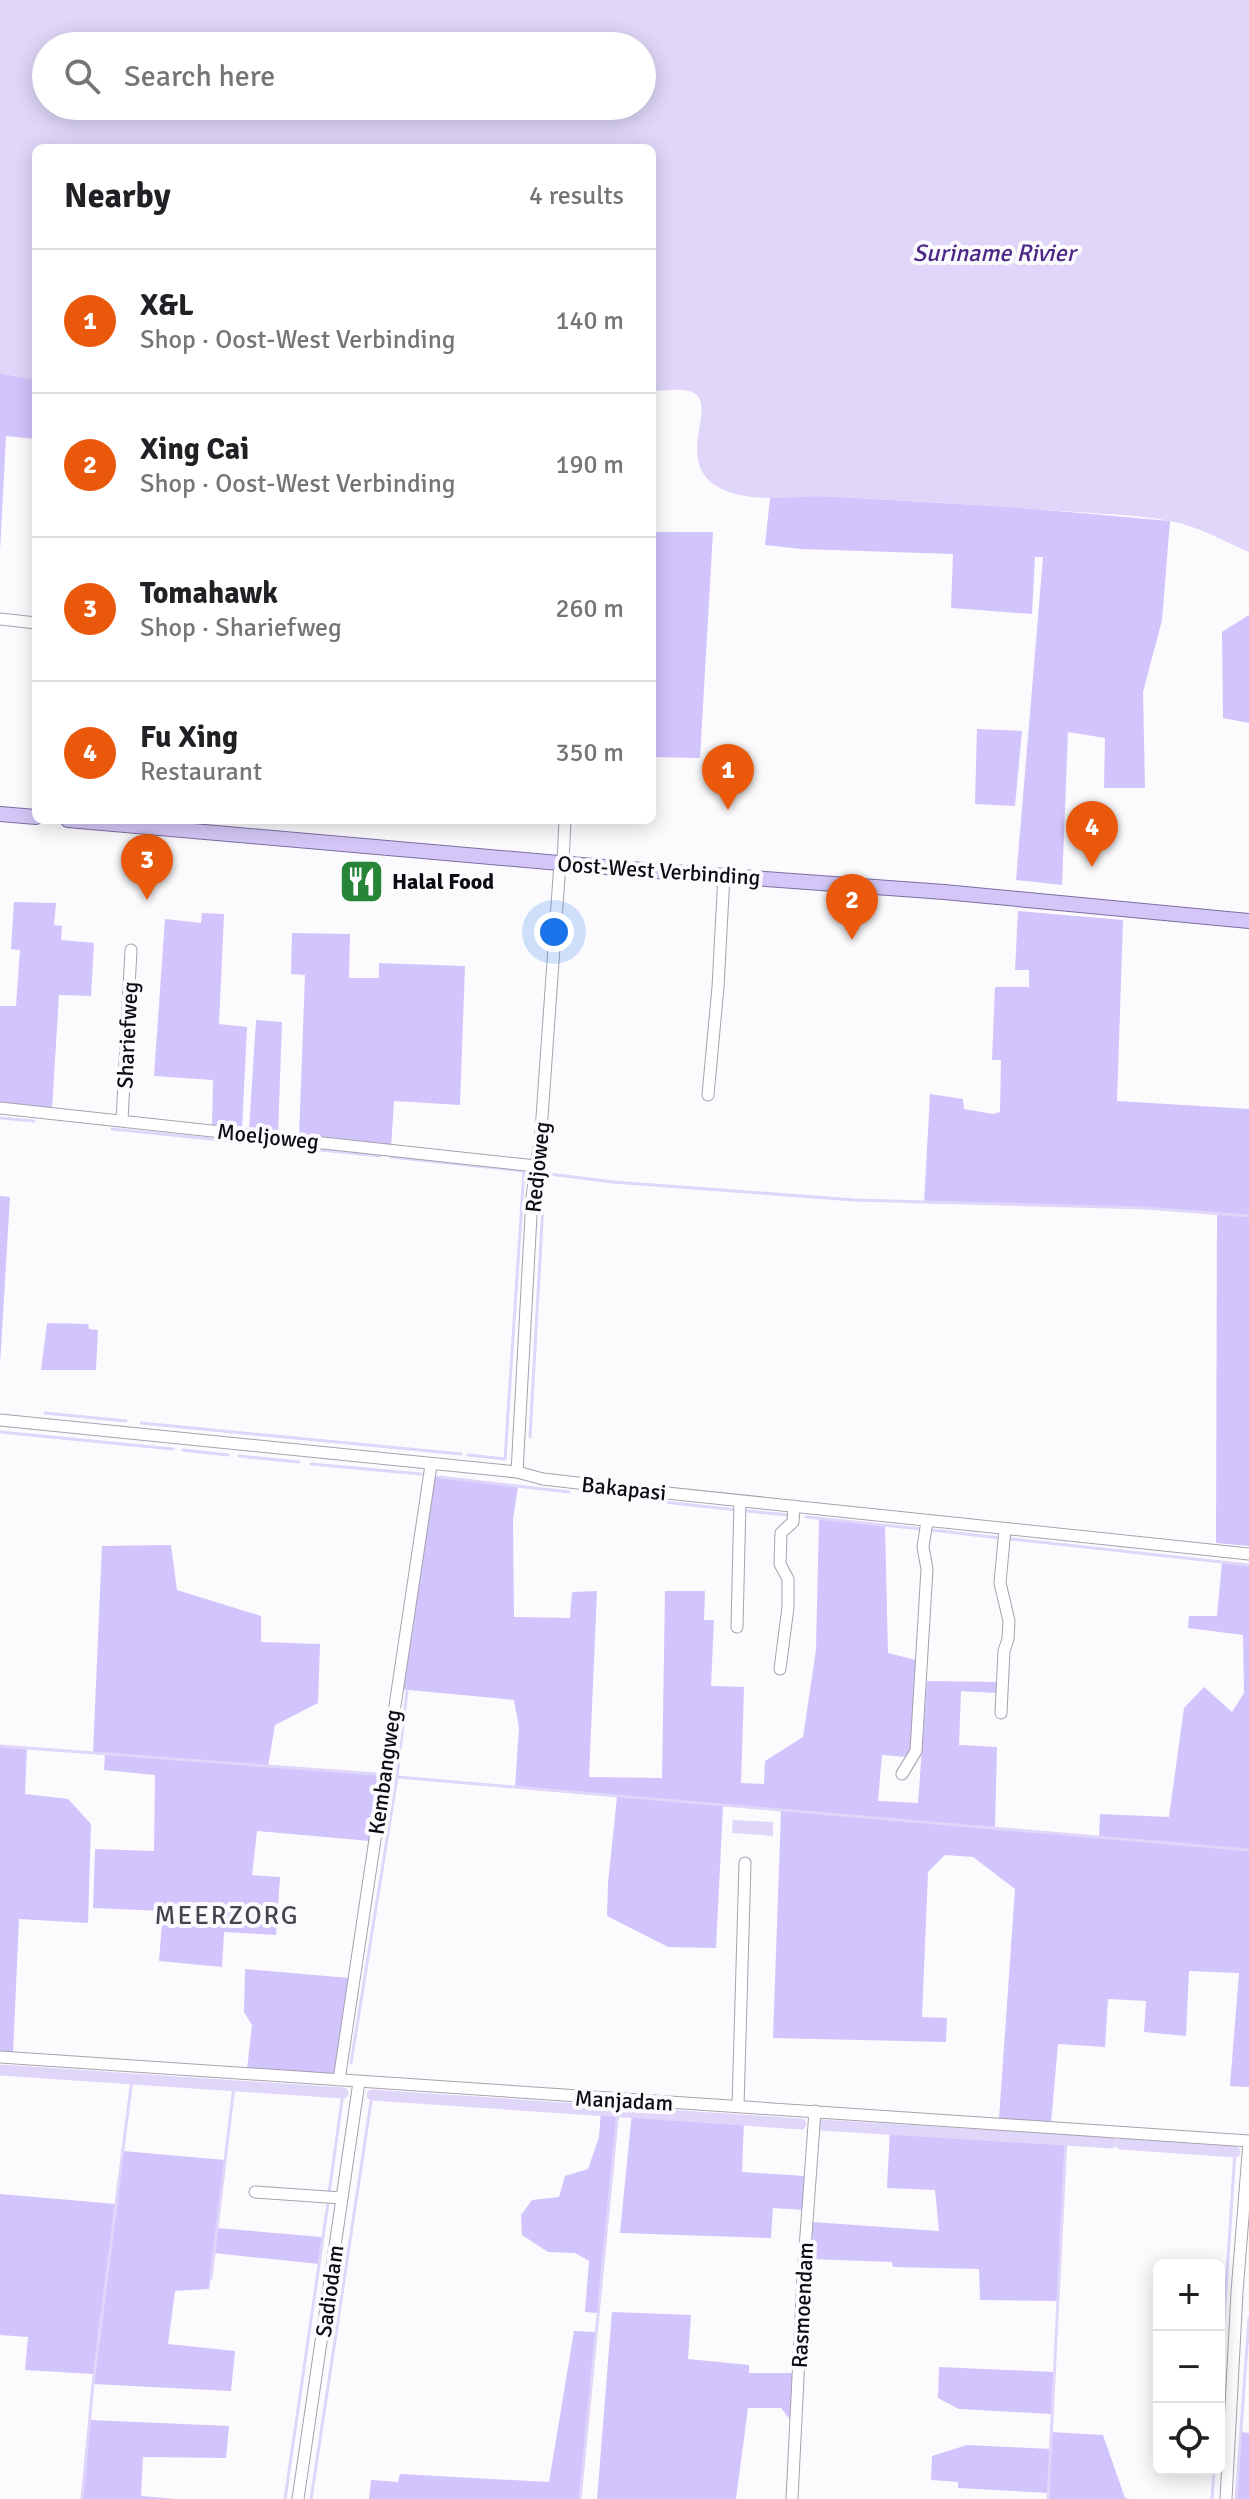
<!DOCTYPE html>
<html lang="en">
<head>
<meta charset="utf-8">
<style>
	:root { --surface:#fff; --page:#f6f6f6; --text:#202124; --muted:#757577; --line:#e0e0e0; --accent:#ea580c }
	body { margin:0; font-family:Signika,sans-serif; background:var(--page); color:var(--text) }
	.controls { position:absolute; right:24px; bottom:24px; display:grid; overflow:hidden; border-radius:12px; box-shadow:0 4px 20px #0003 }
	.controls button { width:72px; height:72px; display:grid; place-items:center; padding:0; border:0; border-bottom:2px solid var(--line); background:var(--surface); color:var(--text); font:40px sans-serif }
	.you { position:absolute; left:554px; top:932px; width:28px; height:28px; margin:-20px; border:6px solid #fff; border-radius:50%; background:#1a73e8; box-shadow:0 0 0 12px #1a73e833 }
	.badge { display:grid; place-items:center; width:52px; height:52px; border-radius:50%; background:var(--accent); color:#fff; font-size:26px; font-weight:700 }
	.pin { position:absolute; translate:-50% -66px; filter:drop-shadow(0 2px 4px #0008) }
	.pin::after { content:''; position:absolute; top:42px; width:28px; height:24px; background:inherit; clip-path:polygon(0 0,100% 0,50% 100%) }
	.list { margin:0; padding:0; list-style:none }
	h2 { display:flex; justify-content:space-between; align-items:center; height:104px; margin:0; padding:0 32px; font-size:34px }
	h2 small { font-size:26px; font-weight:400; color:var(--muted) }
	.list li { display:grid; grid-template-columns:52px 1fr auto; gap:24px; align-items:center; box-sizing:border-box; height:144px; padding:0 32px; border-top:2px solid var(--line) }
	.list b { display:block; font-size:30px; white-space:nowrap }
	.list p { margin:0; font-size:26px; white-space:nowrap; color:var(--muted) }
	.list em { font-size:26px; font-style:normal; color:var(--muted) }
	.icon { flex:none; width:44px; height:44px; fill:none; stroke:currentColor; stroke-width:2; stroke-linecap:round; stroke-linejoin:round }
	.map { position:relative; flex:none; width:1249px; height:2499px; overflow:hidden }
	.search { position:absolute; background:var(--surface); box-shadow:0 4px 20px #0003; left:32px; top:32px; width:624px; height:88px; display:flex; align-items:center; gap:20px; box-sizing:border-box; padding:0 28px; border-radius:44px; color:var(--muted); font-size:30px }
	.panel { position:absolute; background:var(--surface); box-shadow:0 4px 20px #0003; left:32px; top:144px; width:624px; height:680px; border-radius:12px }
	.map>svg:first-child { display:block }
</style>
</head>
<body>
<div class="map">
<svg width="1249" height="2499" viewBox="0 0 1249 2499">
	<rect width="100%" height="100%" fill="#fbfbfe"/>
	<path fill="#d2c4fd" d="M0 373 36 380V439L6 436 0 551Z
		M806 495 1012 507 1170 521 1162 620 1143 692 1145 788H1104L1105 738 1068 732 1062 885 1016 880 1043 557H1035L1032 614 951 608 953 554 801 549 765 545 770 498Z
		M652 532H713L700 758 652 757Z
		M1249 615V723L1223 718 1222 632Z
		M977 729 1022 731 1015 806 975 804Z
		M14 902 56 903 54 925 62 926 61 940 94 943 91 996 59 995 52 1109 0 1105V1006H16L20 950 11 949Z
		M1018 911 1123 920 1117 1101 1249 1109V1546L1216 1543 1217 1214 1146 1208 924 1203 930 1094 963 1099 964 1109 993 1114 1000 1112 1001 1060H992L995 987H1029V970H1015Z
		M202 913 224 914 219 1024 247 1027 242 1130 212 1127 213 1080 154 1076 165 919 201 923Z
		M292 933 350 934 349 978H379V963L465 966 460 1105 394 1101 391 1148 299 1137 305 975 291 974Z
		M256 1020 282 1022 278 1134 249 1130Z
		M0 1196 10 1197 0 1365Z
		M47 1323 88 1324 89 1329 98 1330 96 1370H41Z
		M433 1476 518 1487 513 1519 514 1617 570 1618 572 1592 597 1591 589 1777 662 1778 665 1591H705L704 1620H714L711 1686 744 1687 741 1783 764 1784 765 1761 803 1737 816 1650 819 1519 885 1526 888 1653 920 1661 915 1746 907 1757 882 1755 878 1801 918 1803 927 1681 997 1682 996 1693 961 1691 959 1745 997 1747 995 1828 1099 1837 1100 1814 1169 1817 1184 1708 1204 1687 1232 1712 1244 1693 1243 1635 1188 1628 1189 1616H1217L1222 1562 1249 1565V2087L1230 2086 1239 1973 1189 1971 1186 2036 1144 2032 1146 2001 1108 1999 1105 2047 1058 2044 1051 2123 999 2119 1015 1889 973 1857 945 1855 928 1872 922 2017 947 2018 946 2042 773 2038 781 1811 723 1806 716 1948 668 1947 607 1916 608 1883 617 1797 515 1788 519 1728 514 1700 399 1689Z
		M171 1545 177 1590 261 1616V1642L320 1644 318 1703 275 1725 268 1766 380 1775 370 1841 257 1831 252 1875 280 1877 276 1935 224 1932 222 1967 159 1961 163 1911 93 1908 95 1849 154 1851 155 1775 104 1770 105 1755 93 1753 102 1546Z
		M0 1746 27 1748 25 1794 68 1799 91 1824 88 1923 19 1919 13 2054H0Z
		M245 1969 349 1978 335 2074 247 2069 252 2025 244 2012Z
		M601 2110 618 2111 598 2313 585 2312 589 2261 575 2253 548 2252 522 2235 521 2215 532 2200 559 2197 565 2176 588 2169 599 2137Z
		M632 2112 744 2120 742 2172 805 2176 803 2210 773 2208 771 2238 620 2233Z
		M890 2129 1066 2140 1058 2301 980 2300 979 2269 893 2267 892 2262 811 2259 813 2222 939 2231 935 2190 887 2188Z
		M123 2151 225 2160 217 2228 322 2237 319 2264 214 2253 209 2289 175 2291 168 2344 235 2351 231 2391 93 2384 94 2374 25 2370 28 2337 0 2335V2194L116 2204Z
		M612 2312 691 2315 688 2359 749 2365V2373H795L792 2422 781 2408H748L736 2499H597Z
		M574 2331 596 2332 579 2499H369L371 2480 398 2482 400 2474 549 2482Z
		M939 2367 1054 2372 1052 2414 959 2409 938 2398Z
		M90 2420 229 2426 226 2458 143 2457 141 2496 177 2499H82Z
		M1051 2432 1103 2435 1125 2498 1130 2499H1048L1047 2493 958 2488V2482L931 2480 932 2456 967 2445 1050 2449Z
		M1241 2432 1249 2433V2499H1236Z"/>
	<path fill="#dfd6f9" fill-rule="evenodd" d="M0 0H1249V552C1223 541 1198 526 1170 521 1135 514 1096 514 1061 511 986 505 911 501 836 497 806 495 775 501 745 496 659 480 721 408 694 393 685 387 663 391 652 391V148H36V380L0 373ZM46 46H642V106H46Z
		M733 1820 773 1822V1836L732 1833Z"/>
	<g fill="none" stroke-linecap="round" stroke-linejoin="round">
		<path stroke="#dfd6f9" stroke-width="3" d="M0 1118 34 1121
			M112 1129 380 1156
			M391 1157 524 1171 505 1459 468 1455
			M45 1413 126 1421
			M141 1423 461 1454
			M0 1432 173 1449
			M530 1437 544 1187 549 1174 613 1182 854 1200 1146 1208 1249 1216
			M183 1450 228 1455
			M239 1456 299 1462
			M311 1464 421 1474
			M440 1477 569 1492
			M581 1493 737 1510
			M747 1511 789 1515
			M806 1517 921 1529
			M932 1530 1000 1538
			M1011 1539 1249 1565
			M0 1746 376 1774
			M397 1777 1249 1850
			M351 2063 397 1777 407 1691
			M329 2193 343 2093
			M211 2278 234 2086
			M1219 2394 1235 2152
			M82 2499 93 2384 132 2079
			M285 2499 328 2203
			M311 2499 372 2095
			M580 2499 618 2111
			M1048 2499 1066 2140
			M1212 2499 1214 2469
			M1236 2499 1249 2318"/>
		<path stroke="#dfd6f9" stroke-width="11" d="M0 2070 343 2093
			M372 2095 801 2124
			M821 2125 1112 2143
			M1121 2144 1235 2152"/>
		<defs>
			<path id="minor" d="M0 619 36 623
				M563 863 565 820
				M708 1095 718 987 724 875
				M0 1108 536 1166
				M122 1120 131 950
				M0 1420 517 1472 543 1479 648 1491 1249 1554
				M517 1472 532 1197 541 1131 560 863
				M737 1627 740 1501
				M780 1669 788 1607V1579L780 1564 781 1533 793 1522 794 1506
				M1001 1713 1004 1651 1008 1639 1009 1621 1000 1583 1005 1529
				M902 1774 916 1751 927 1569 923 1547 927 1521
				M0 2057 1249 2141
				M339 2080 431 1465
				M738 2106 745 1863
				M255 2192 342 2198
				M298 2499 359 2082
				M792 2499 803 2276 815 2111
				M1226 2499 1237 2292 1249 2142"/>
			<path id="major" d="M0 814 36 817
				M68 820 616 868 944 892 1249 921"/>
		</defs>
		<use href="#minor" stroke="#a5a2b0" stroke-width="13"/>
		<use href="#major" stroke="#7c6ea3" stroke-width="16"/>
		<use href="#minor" stroke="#fff" stroke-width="11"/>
		<use href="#major" stroke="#d4c7f7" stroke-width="14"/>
	</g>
	<defs>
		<symbol id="restaurant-square" viewBox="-11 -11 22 22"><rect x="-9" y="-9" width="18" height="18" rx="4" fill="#278537" stroke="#fbfbfe"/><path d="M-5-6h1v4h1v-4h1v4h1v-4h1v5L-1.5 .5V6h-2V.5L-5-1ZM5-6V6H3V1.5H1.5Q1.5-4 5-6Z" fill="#fff"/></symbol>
	</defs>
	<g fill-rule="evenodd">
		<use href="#restaurant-square" x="336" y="856" width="51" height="51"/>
	</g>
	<g text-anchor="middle" stroke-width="8" stroke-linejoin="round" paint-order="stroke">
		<g font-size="22" fill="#0e0c11" stroke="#fbfbfe">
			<text transform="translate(659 870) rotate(4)" y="8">Oost-West Verbinding</text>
			<text transform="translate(127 1035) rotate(-87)" y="8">Shariefweg</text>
			<text transform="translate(268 1136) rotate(6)" y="8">Moeljoweg</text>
			<text transform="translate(537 1167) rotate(-84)" y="8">Redjoweg</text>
			<text transform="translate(624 1488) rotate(6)" y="8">Bakapasi</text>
			<text transform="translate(384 1772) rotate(-82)" y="8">Kembangweg</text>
			<text transform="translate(624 2100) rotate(3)" y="8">Manjadam</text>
			<text transform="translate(329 2291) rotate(-82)" y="8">Sadiodam</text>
			<text transform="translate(802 2305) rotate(-87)" y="8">Rasmoendam</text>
		</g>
		<g font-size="22" font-weight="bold" fill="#0e0c11" stroke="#fbfbfe" text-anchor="start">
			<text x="392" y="889">Halal Food</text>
		</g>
		<g font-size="24" font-style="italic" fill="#4c2786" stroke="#fbfbfe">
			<text x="994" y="261">Suriname Rivier</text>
		</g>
		<g font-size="26" letter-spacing="2" fill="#45434e" stroke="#fbfbfe">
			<text x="227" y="1924">MEERZORG</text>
		</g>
	</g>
</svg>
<div class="controls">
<button>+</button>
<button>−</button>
<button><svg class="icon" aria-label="locate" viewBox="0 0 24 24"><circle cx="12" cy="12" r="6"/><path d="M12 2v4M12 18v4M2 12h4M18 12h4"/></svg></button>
</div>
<div class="you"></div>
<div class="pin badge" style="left:728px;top:810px">1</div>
<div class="pin badge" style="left:852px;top:940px">2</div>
<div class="pin badge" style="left:147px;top:900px">3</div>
<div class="pin badge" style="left:1092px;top:867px">4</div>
<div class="search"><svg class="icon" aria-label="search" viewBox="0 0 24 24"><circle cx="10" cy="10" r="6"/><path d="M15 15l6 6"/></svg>Search here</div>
<section class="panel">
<h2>Nearby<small>4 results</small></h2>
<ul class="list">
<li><span class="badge">1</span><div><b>X&amp;L</b><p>Shop · Oost-West Verbinding</p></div><em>140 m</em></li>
<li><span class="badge">2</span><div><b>Xing Cai</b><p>Shop · Oost-West Verbinding</p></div><em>190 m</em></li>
<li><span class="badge">3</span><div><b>Tomahawk</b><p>Shop · Shariefweg</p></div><em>260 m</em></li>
<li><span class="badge">4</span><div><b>Fu Xing</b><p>Restaurant</p></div><em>350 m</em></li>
</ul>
</section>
</div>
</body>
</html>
